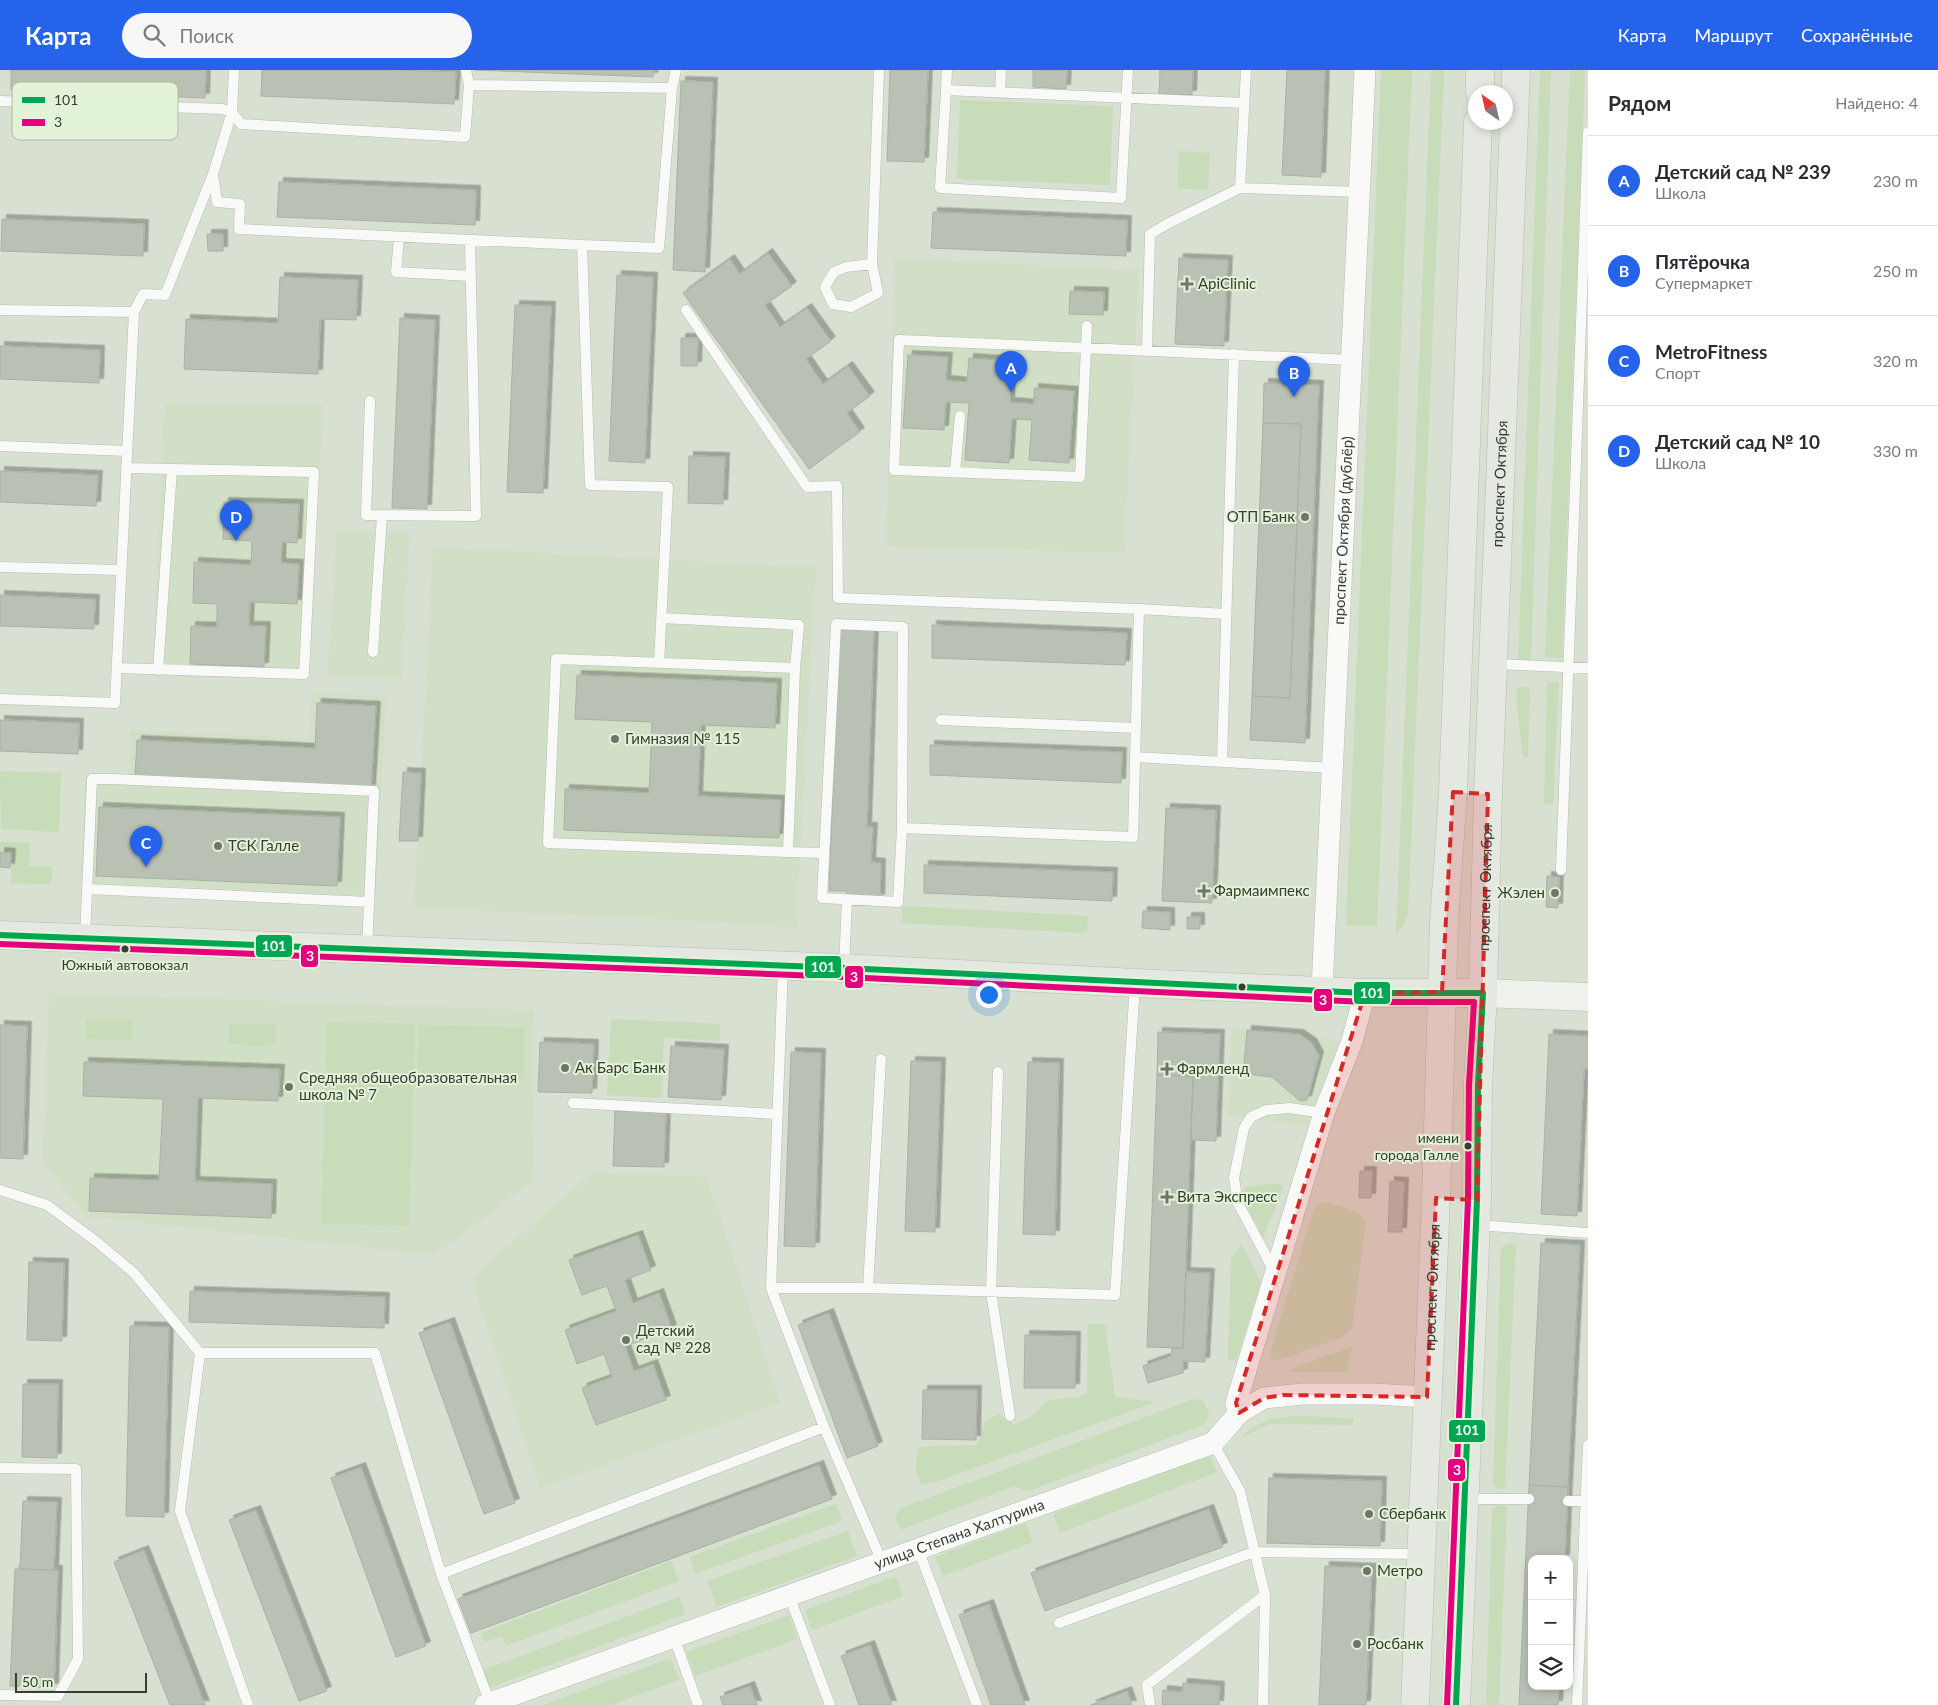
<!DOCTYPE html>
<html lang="ru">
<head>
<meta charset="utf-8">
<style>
	:root { --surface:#fff; --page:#f7f7f7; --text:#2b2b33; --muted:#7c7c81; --line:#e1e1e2; --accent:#2563eb }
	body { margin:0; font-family:Lato,sans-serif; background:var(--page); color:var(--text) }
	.controls { position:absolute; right:15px; bottom:15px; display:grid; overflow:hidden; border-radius:10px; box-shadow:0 2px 8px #0003 }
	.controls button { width:45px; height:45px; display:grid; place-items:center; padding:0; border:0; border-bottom:1px solid var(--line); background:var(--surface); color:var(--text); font:25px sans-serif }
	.compass { position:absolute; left:1468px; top:15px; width:45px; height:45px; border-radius:50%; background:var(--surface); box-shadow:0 2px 8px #0003; rotate:326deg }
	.scale { position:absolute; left:15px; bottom:12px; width:132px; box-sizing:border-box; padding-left:5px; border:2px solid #363d32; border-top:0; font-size:14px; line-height:18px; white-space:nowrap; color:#363d32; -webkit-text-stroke:4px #e3f3d8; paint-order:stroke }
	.you { position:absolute; left:988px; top:924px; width:18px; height:18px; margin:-12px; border:4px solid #fff; border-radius:50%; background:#1a73e8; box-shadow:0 0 0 8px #1a73e833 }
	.badge { display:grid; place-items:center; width:32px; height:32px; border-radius:50%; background:var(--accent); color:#fff; font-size:16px; font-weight:700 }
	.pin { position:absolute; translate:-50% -41px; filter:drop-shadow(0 1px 2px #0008) }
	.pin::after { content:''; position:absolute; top:26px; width:18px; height:15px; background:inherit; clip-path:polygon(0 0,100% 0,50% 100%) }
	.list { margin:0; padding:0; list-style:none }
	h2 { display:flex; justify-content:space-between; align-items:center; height:65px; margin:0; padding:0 20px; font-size:21px }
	h2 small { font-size:16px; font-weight:400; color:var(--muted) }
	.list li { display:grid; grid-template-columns:32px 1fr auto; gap:15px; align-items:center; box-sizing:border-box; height:90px; padding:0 20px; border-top:1px solid var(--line) }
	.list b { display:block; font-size:19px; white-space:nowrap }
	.list p { margin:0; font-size:16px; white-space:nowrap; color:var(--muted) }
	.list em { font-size:16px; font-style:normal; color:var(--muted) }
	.icon { flex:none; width:28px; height:28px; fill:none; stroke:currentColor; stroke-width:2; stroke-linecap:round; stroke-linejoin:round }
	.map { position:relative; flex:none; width:1588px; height:1635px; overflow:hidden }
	header { display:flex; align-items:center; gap:30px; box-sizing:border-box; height:70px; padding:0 25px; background:var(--accent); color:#fff }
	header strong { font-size:24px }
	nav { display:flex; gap:28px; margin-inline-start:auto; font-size:18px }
	.search { width:350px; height:45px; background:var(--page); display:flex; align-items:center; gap:12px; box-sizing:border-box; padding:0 18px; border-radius:28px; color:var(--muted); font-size:19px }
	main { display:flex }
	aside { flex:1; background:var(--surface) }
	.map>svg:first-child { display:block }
</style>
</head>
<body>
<header>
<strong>Карта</strong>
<div class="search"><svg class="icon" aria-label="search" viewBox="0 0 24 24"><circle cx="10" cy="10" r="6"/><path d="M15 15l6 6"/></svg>Поиск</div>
<nav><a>Карта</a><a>Маршрут</a><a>Сохранённые</a></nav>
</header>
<main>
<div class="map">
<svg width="1588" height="1635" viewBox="0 0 1588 1635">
	<defs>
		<filter id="shadow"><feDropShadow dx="4.5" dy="-4.5" stdDeviation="0" flood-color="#0004"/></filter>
	</defs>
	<rect width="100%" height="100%" fill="#d7e0d1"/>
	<path fill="#d0dfc6" d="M895 188 1139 200 1124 483 886 477Z
		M165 334H323L307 609 152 607Z
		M337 460 410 462 401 609 327 605Z
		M433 477 816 497 796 858 663 849 414 838Z
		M312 623 386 627 376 826 80 812 85 713 128 715 131 660 309 669Z
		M49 923 534 940 532 1111 435 1185 88 1147 43 1093Z
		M1231 958 1301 961 1338 973 1307 1056 1228 1045Z
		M593 1102 707 1107 781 1333 540 1418 471 1208Z"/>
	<path fill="#c8dcb9" d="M1381 0H1412L1377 856 1346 855Z
		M1431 0H1444L1408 844 1404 855 1396 864Z
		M1540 0H1551L1531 590H1518Z
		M1570 0H1585L1562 588 1545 587Z
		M960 30 1113 36 1110 115 957 109Z
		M1179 81 1210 83 1208 120 1177 118Z
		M1547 611 1559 613 1553 734 1544 735Z
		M1517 617H1530L1528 688 1523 687 1517 636Z
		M0 701 61 703 59 762 1 759Z
		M0 772 30 773 29 796 52 797 51 814 11 813 12 781H0Z
		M903 836 1088 846 1087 863 902 853Z
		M86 949H133L132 970 86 969Z
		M611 949 720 954V971L664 968 661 1028 607 1025Z
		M327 952 415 954 409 1156 321 1153Z
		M229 954H276L275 975 229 974Z
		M419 955 525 957 524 1009 417 1007Z
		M1274 1113 1284 1116 1263 1168 1242 1126 1245 1117Z
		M1328 1132 1360 1143 1366 1152 1352 1258 1343 1267 1276 1291 1271 1287V1280L1314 1138 1320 1133Z
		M1241 1174 1261 1212 1236 1291 1228 1289 1231 1189Z
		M1507 1174H1516L1505 1419 1495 1418 1493 1412 1501 1178Z
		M1088 1254H1105L1115 1327 1156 1332 933 1413 921 1414 915 1397 919 1377 977 1375 985 1352 998 1344 1014 1354 1030 1348 1049 1330 1078 1327 1087 1323Z
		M1352 1277 1347 1302H1289L1295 1297Z
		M1198 1329 1203 1331C1209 1341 1212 1346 1203 1355L1026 1422 1014 1416 900 1460 895 1447 901 1438 1191 1330Z
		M1294 1346 1354 1348 1353 1355 1271 1354 1260 1358 1241 1369C1255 1351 1273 1348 1294 1346Z
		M1210 1384 1217 1402 1060 1463 1053 1444Z
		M836 1434 842 1451 695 1504 689 1487Z
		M1498 1435 1507 1436 1499 1635H1486L1492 1440Z
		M1026 1453 1033 1472 943 1506 935 1487Z
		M848 1461 857 1486 717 1537 707 1511Z
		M671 1491 679 1511 506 1576 502 1566 484 1572 481 1563Z
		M896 1506 903 1526 812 1560 805 1540Z
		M679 1527 685 1544 489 1618 483 1600Z
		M789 1545 797 1569 695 1606 686 1582Z
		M671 1588 679 1610 611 1635H543Z"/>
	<path fill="#b9c0b4" stroke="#aab1a6" filter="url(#shadow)" d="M11 0H206L205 28 11 20Z
		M262 0H394L456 2 454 34 261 26Z
		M474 0H654L653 7Z
		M890 0H928L924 92 887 91Z
		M1033 0H1067L1066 19 1033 17Z
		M1160 0H1193L1192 25 1159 24Z
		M1287 0H1325L1321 107 1282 105Z
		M681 11 713 12 705 202 673 200Z
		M279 112 476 120 475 155 277 147Z
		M933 142 1127 150 1126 186 931 178Z
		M2 149 144 154 143 186 1 181Z
		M207 164H223V181H208Z
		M768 183 792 216 765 235 780 257 807 238 831 271 806 289 823 314 848 296 870 326 847 343 860 362 809 399 683 223 730 189 740 204Z
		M1179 188 1228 190 1224 276 1175 274Z
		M617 205 653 207 645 393 609 391Z
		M280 207 358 210 356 250 320 249 318 304 184 299 186 249 278 253Z
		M1070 221 1104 222 1103 245 1069 244Z
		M515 235 551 236 543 423 507 422Z
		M400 248 435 250 427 439 392 438Z
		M681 268H698L697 296H681Z
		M0 276 100 280 99 313 0 309Z
		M908 285 948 287 946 310 967 312 969 288 1012 291 1010 332 1034 334V318L1074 321 1069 393 1029 390 1032 350 1012 349 1009 393 965 390 969 333 946 332 944 360 903 358Z
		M1264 313 1319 315 1305 673 1250 670 1252 626 1290 628 1301 354 1263 353Z
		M1263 353 1301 354 1290 628 1252 626Z
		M689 386 725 387 723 434 688 433Z
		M0 401 98 405 96 436 0 432Z
		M224 432 299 434 297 473 282 472 281 493 299 494 297 534 250 532 249 556H266L264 597 190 594 191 556 217 557V534L193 533 194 492 251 495 252 471 223 469Z
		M0 525 95 529 94 559 0 556Z
		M932 555 1127 563 1125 595 932 588Z
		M839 558 874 559 867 757H873L871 792 881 793 880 829 846 825 847 821H829Z
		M577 605 777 613 775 658 701 655 698 726 781 730 779 768 564 760 565 719 649 723 652 652 575 649Z
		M317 633 376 636 371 719 135 707 137 670 315 678Z
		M0 650 79 653 78 684 0 681Z
		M930 675 1122 682 1121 713 930 705Z
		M403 702 421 703 418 771H399Z
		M99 737 340 747 337 816 96 806Z
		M1166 738 1216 740 1212 833 1162 831Z
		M0 782 11 783 10 798 0 797Z
		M924 795 1113 802 1112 831 924 823Z
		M1547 806 1559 807 1558 838 1546 837Z
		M1143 841 1170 842V860L1142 858Z
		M1187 847H1200V859H1187Z
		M0 955 27 956 23 1089 0 1088Z
		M1247 960 1299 964 1312 973 1319 986 1307 1030 1300 1031 1272 1007 1254 1005 1247 1001 1244 994Z
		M1158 962 1220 964 1216 1071 1191 1070 1193 1006 1157 1005Z
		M1549 964 1588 966V999H1584L1577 1146 1541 1144Z
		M540 972 594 974 592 1023 538 1022Z
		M671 976 724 979 721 1030 668 1027Z
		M791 982 821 983 815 1177 784 1176Z
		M911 991 941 992 935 1162 905 1161Z
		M84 992 280 999 278 1031 198 1028 195 1111 272 1114 271 1148 89 1141 90 1108 159 1110 163 1029 83 1026Z
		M1028 992 1059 993 1055 1165 1023 1164Z
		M1157 1005 1193 1006 1183 1278 1147 1277Z
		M615 1041 666 1042 664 1097 613 1096Z
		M1360 1101H1372L1371 1128H1359Z
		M1390 1111 1404 1112 1402 1162H1388Z
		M638 1165 651 1200 625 1210 633 1233 659 1223 672 1259 625 1276 634 1301 653 1294 666 1330 596 1355 582 1318 612 1307 604 1284 577 1294 565 1260 616 1241 607 1216 582 1225 569 1190Z
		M1541 1173 1580 1175 1568 1417 1529 1415Z
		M29 1192 64 1193 62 1271 27 1270Z
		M1186 1202 1210 1203 1205 1292 1183 1291V1303L1148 1313 1143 1296 1171 1286 1172 1278H1183Z
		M190 1221 385 1227 384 1258 189 1252Z
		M829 1243 878 1376 847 1388 798 1255Z
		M450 1252 515 1433 484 1444 419 1263Z
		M130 1256 169 1257 164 1447 126 1446Z
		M1025 1265 1076 1266 1075 1318H1024Z
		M23 1314H58L57 1388 22 1387Z
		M923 1320H977L976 1370 922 1369Z
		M819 1395 832 1429 471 1563 458 1529Z
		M361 1397 426 1576 396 1587 331 1408Z
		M1269 1408 1382 1411 1380 1476 1267 1473Z
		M1529 1415 1568 1417 1565 1489H1532V1616H1559L1558 1635H1519Z
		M23 1431 57 1432 54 1500 20 1499Z
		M1209 1439 1223 1477 1045 1541 1031 1503Z
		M256 1440 327 1621 299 1631 229 1450Z
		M144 1480 205 1635H170L114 1492Z
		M1325 1496 1372 1498 1366 1635H1319Z
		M15 1499 58 1500 54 1618 10 1616Z
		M989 1534 1025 1635H991L959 1545Z
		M870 1575 892 1635H859L846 1599 841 1586Z
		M1183 1613 1220 1616 1219 1635H1162L1163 1620 1182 1622Z
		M750 1616 757 1635H723L720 1627Z
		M1127 1621 1132 1635H1091Z"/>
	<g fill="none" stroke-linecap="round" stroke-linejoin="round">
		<defs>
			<path id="service" d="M947 0 946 20 1244 33
				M1246 0 1240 118 1359 122
				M469 15 672 18
				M946 20 940 118 1121 128 1128 0
				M1000 23 1001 0
				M0 31 222 39 232 42 241 54 465 67 469 15 466 0
				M213 104 217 132 240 134 239 159 582 175
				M399 167 396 202 471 206
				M872 194 846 197 834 202 825 217 833 234 851 237 878 223 872 194 879 0
				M0 240 134 242
				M686 240 807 417 837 416 838 528 1139 539 1226 544
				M1087 256 1080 407 894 400 899 270C1050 277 1201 282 1352 290
				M1147 280 1150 164 1167 154 1240 118
				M370 331 366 445 476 446 470 170
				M0 376 127 381
				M955 402 960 346
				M0 497 121 500
				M662 548 799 555 795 598
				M836 554 903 557 902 758 898 832 822 828Z
				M373 582 382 445
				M556 589 795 598 788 782 548 773Z
				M659 593 668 417 590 415 582 175 659 178 672 18 676 0
				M1494 594 1588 598
				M117 598 304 604 314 402 126 398
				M158 600 172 399
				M0 629 115 633 134 242 143 224 165 225 213 104 232 42 234 0
				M941 650 1136 658
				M1135 687 1332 698
				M1222 692 1234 284
				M902 758 1133 767 1139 539
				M788 782 824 783
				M1561 800 1588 62
				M88 819 369 832
				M85 867 92 709H112L374 721 367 879
				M844 896 847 830
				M998 1002 991 1222 1010 1346
				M573 1033 778 1044
				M0 1120 47 1135 97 1172 134 1203 200 1283
				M1477 1155 1588 1163
				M1274 1201 1238 1133 1234 1108 1244 1058 1251 1047 1266 1040 1289 1038 1324 1043
				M771 1218 783 897
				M868 1218 881 989
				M1213 1373 1240 1421 1265 1525 1263 1635
				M0 1398 76 1399 78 1589 58 1626 0 1625
				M1465 1429H1529
				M1568 1431H1586
				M918 1479 977 1635
				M882 1492 824 1357 771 1218H868L1115 1225 1135 914
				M441 1504 824 1357
				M789 1525 830 1635
				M1059 1553 1254 1482 1421 1484
				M674 1567 698 1635
				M248 1635 180 1441 200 1283H375L441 1504 490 1633
				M1150 1635 1147 1615 1265 1525
				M1577 1635 1588 1375"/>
			<g id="minor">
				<path id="s1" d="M1322 920 1365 0"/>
				<path d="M1239 1343 1236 1333 1324 1043 1352 971 1365 923"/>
				<path id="s2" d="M485 1635 1213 1373 1239 1343 1264 1328 1303 1324H1374L1427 1327"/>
			</g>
			<path id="secondary" d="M1483 923 1588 927"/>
			<g id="primary">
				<path d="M1480 22V0"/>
				<path d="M0 865 844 898 1135 913 1365 923H1483"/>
				<path id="s3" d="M1415 1635 1436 1128 1444 852 1453 722 1478 52"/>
				<path id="s4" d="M1456 1635 1477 1130 1478 1015 1483 923 1488 724 1516 0"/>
			</g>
		</defs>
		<use href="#service" stroke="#b6bdb1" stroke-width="11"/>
		<use href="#minor" stroke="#b6bdb1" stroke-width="22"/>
		<use href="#secondary" stroke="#b6bdb1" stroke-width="29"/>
		<use href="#primary" stroke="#b6bbb3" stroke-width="29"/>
		<use href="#service" stroke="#f9faf8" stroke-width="10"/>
		<use href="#minor" stroke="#f9faf8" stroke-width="21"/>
		<use href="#secondary" stroke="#eff2ec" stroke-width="28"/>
		<use href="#primary" stroke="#e4e8e1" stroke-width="28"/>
		<defs>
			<path id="bus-1" d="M0 865 844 898 1365 923H1483L1478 1015 1477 1130 1456 1635"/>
			<path id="bus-2" d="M0 874 844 907 1365 932H1474L1469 1015 1468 1130 1447 1635"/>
		</defs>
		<use href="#bus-1" stroke="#e3f3d8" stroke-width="10"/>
		<use href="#bus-2" stroke="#e3f3d8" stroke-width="10"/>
		<use href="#bus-1" stroke="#00a651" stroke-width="6"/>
		<use href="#bus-2" stroke="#e5007d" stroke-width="6"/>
	</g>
	<path fill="#d62828" fill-opacity="0.2" stroke="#d62828" stroke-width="4" stroke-dasharray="10 6" stroke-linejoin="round" d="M1453 722 1488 724 1477 1130 1436 1128 1427 1327 1283 1325 1264 1328 1239 1343 1236 1333 1365 923 1442 922Z"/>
	<g fill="#6e766a" stroke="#e3f3d8" stroke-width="2">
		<path d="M1184.5 206.5h5v5h5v5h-5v5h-5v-5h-5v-5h5z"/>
		<circle cx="1305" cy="447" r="5"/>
		<circle cx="615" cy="669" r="5"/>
		<circle cx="218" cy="776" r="5"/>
		<path d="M1201.5 813.5h5v5h5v5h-5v5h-5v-5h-5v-5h5z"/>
		<circle cx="1555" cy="823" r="5"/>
		<circle cx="565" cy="998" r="5"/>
		<path d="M1164.5 991.5h5v5h5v5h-5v5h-5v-5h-5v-5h5z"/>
		<circle cx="289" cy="1017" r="5"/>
		<path d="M1164.5 1119.5h5v5h5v5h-5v5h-5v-5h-5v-5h5z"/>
		<circle cx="626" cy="1270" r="5"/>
		<circle cx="1369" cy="1444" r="5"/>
		<circle cx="1367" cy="1501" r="5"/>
		<circle cx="1357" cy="1574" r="5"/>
	</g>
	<g fill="#363d32" stroke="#e3f3d8" stroke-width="2">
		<circle cx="125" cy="879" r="4.5"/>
		<circle cx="1242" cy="917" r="4.5"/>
		<circle cx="1468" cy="1076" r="4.5"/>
	</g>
	<g text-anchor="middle" stroke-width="4" stroke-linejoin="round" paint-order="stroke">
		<g font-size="14" fill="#363d32" stroke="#e3f3d8">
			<text x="125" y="900">Южный автовокзал</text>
			<text x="1459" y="1073" text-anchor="end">имени<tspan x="1459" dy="17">города Галле</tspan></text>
		</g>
		<g font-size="15" fill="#363d32" stroke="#e3f3d8" text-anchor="start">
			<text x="1198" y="219">ApiClinic</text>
			<text x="1295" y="452" text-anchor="end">ОТП Банк</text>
			<text x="625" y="674">Гимназия № 115</text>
			<text x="228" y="781">ТСК Галле</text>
			<text x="1214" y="826">Фармаимпекс</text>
			<text x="1545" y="828" text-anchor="end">Жэлен</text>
			<text x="575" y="1003">Ак Барс Банк</text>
			<text x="1177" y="1004">Фармленд</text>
			<text x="299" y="1013">Средняя общеобразовательная<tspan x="299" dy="17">школа № 7</tspan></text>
			<text x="1177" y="1132">Вита Экспресс</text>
			<text x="636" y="1266">Детский<tspan x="636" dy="17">сад № 228</tspan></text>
			<text x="1379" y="1449">Сбербанк</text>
			<text x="1377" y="1506">Метро</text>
			<text x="1367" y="1579">Росбанк</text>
		</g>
		<g font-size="15" fill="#363d32" stroke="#e3f3d8">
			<text dy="5" stroke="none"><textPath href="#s4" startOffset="1222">проспект Октября</textPath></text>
			<text dy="5" stroke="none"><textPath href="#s1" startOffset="460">проспект Октября (дублёр)</textPath></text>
			<text dy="5" stroke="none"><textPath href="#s4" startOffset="818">проспект Октября</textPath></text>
			<text dy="5" stroke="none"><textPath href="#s3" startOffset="418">проспект Октября</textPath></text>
			<text dy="5" stroke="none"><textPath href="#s2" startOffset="504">улица Степана Халтурина</textPath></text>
		</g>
	</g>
	<rect x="12" y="12" width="166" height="58" rx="8" fill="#e3f3d8" stroke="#afbca6" stroke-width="1"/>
	<rect x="22" y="27" width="23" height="6" fill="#00a651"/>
	<rect x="22" y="49" width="23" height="7" fill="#e5007d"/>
	<g font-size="14" fill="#363d32">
		<text x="54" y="35">101</text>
		<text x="54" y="57">3</text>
	</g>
	<g stroke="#e3f3d8" stroke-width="2">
		<rect x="255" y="864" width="38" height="24" rx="5" fill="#00a651"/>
		<rect x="300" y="874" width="19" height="24" rx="5" fill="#e5007d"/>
		<rect x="804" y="885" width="38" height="24" rx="5" fill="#00a651"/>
		<rect x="844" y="895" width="20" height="24" rx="5" fill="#e5007d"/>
		<rect x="1353" y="911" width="38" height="24" rx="5" fill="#00a651"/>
		<rect x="1313" y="918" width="20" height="24" rx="5" fill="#e5007d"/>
		<rect x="1448" y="1349" width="38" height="24" rx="5" fill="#00a651"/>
		<rect x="1447" y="1388" width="19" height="24" rx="5" fill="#e5007d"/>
	</g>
	<g font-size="14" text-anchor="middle" font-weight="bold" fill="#fff">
		<text x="274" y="881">101</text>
		<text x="310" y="891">3</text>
		<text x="823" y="902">101</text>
		<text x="854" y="912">3</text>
		<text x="1372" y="928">101</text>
		<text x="1323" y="935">3</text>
		<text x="1467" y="1365">101</text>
		<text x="1457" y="1405">3</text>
	</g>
</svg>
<div class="controls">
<button>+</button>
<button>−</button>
<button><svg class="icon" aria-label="layers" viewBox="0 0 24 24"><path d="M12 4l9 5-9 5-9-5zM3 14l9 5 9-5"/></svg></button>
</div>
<svg class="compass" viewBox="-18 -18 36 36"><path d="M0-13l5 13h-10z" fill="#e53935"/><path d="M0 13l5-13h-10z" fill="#7c7c81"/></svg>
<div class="scale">50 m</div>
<div class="you"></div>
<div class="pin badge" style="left:1011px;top:322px">A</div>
<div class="pin badge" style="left:1294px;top:327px">B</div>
<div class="pin badge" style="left:146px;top:797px">C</div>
<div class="pin badge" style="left:236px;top:471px">D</div>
</div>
<aside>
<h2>Рядом<small>Найдено: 4</small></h2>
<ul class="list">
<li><span class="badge">A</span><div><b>Детский сад № 239</b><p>Школа</p></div><em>230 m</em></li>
<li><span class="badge">B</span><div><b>Пятёрочка</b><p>Супермаркет</p></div><em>250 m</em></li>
<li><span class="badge">C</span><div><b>MetroFitness</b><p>Спорт</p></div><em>320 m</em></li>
<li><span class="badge">D</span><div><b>Детский сад № 10</b><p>Школа</p></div><em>330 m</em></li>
</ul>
</aside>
</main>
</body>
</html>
